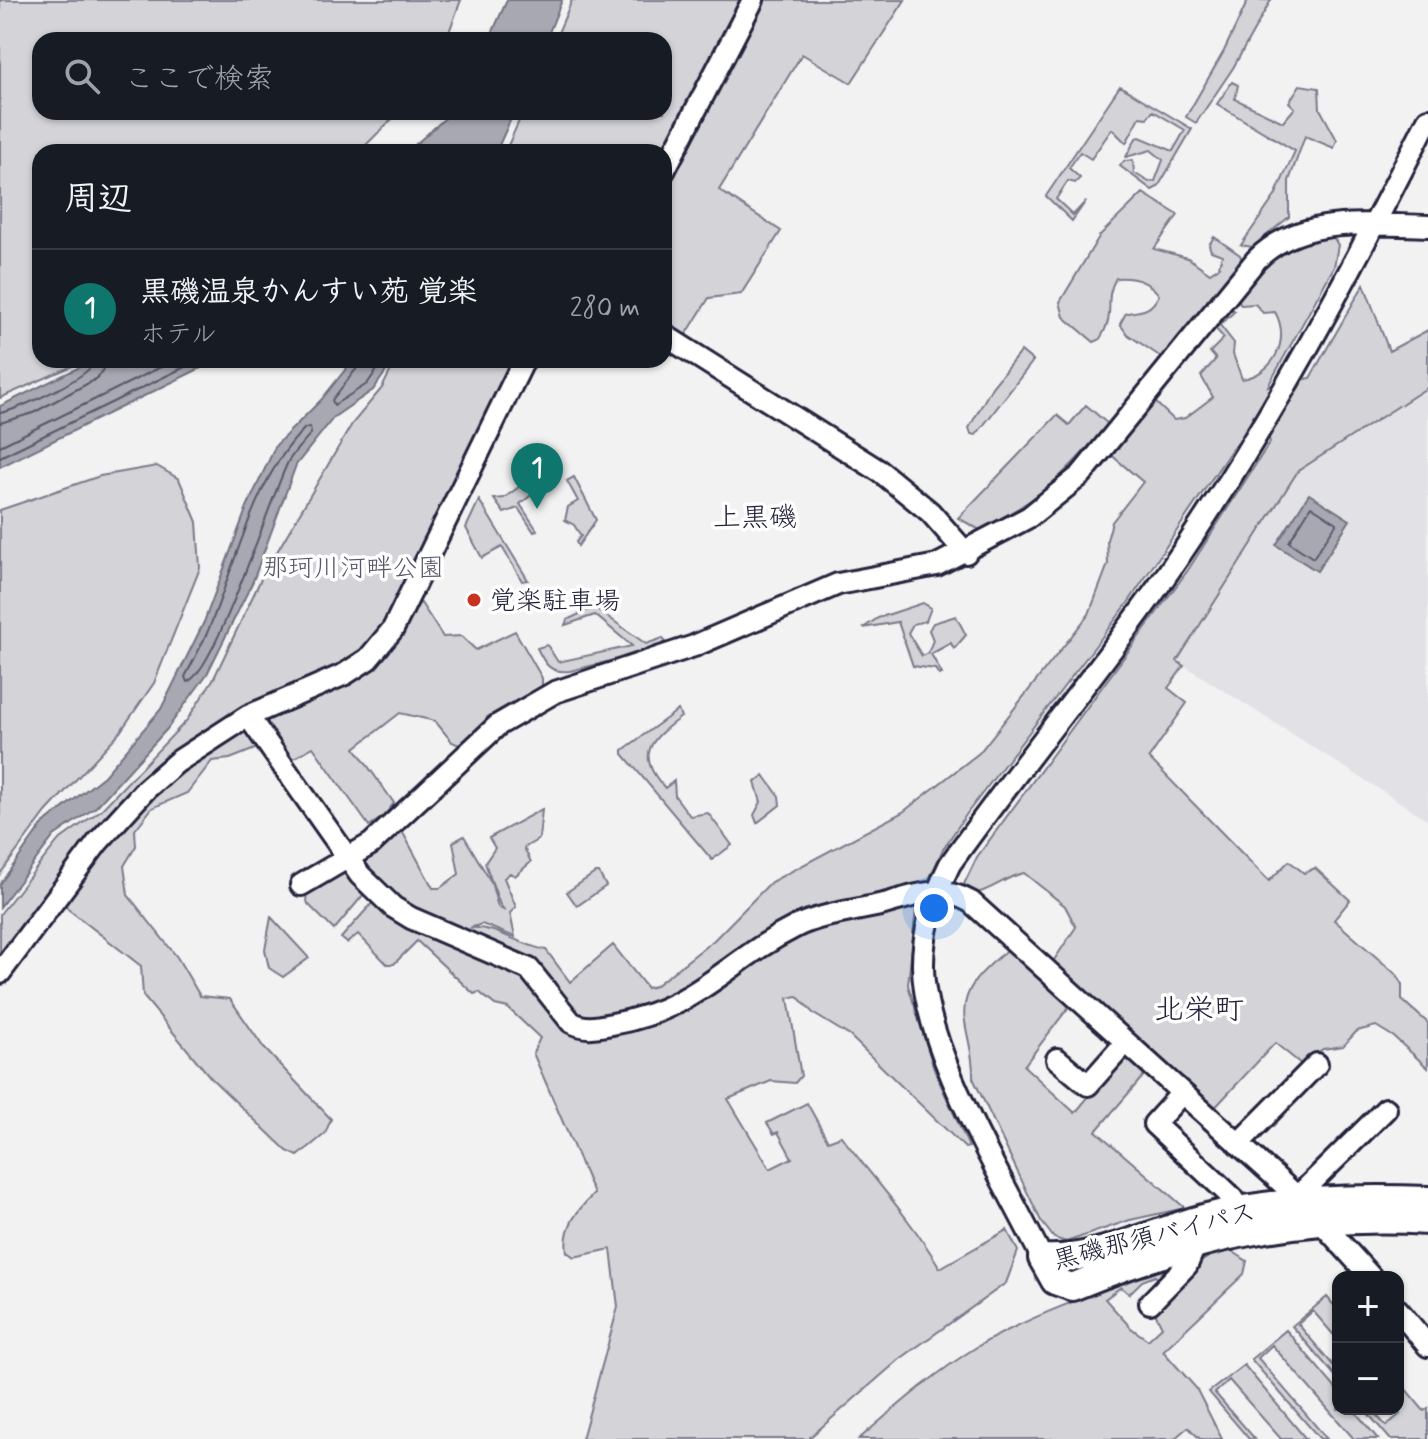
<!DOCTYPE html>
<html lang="ja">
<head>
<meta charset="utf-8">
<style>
	:root { --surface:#171b24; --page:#20242c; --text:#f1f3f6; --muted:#9ea1a6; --line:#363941; --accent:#0f766e }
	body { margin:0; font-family:Mynerve,"Klee One",sans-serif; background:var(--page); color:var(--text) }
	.controls { position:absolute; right:24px; bottom:24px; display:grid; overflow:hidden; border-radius:16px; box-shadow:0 2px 6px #0004 }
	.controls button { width:72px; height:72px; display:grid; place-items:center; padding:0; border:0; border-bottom:2px solid var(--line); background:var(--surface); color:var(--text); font:40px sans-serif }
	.you { position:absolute; left:934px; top:908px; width:28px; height:28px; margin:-20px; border:6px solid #fff; border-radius:50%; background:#1a73e8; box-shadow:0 0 0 12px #1a73e833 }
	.badge { display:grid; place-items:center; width:52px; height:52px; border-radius:50%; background:var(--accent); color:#fff; font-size:26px; font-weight:700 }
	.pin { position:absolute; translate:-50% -66px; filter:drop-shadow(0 2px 4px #0008) }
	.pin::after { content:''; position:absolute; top:42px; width:28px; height:24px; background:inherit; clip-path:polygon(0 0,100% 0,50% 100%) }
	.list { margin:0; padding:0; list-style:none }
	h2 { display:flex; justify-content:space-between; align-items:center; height:104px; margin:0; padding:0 32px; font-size:34px }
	h2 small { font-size:26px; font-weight:400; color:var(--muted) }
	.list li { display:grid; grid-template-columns:52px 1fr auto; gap:24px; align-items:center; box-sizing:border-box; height:120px; padding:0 32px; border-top:2px solid var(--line) }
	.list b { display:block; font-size:30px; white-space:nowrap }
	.list p { margin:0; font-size:26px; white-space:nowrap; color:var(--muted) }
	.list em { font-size:26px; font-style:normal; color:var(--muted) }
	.icon { flex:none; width:44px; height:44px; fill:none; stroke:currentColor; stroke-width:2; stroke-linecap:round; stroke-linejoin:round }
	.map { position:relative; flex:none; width:1428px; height:1439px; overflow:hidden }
	.search { position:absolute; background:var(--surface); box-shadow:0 2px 6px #0004; left:32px; top:32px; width:640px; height:88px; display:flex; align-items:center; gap:20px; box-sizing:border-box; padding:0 28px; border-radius:24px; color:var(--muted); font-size:30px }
	.panel { position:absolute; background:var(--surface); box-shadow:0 2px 6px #0004; left:32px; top:144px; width:640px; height:224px; border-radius:24px }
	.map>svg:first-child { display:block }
</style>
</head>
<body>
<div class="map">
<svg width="1428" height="1439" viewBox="0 0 1428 1439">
	<rect width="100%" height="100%" fill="#f2f2f3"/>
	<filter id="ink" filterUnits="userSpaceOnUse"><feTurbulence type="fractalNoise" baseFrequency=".0125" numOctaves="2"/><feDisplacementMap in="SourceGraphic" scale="16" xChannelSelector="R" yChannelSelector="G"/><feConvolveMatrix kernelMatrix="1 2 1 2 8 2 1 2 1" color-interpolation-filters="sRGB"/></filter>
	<g filter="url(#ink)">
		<path fill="#e2e2e6" d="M1428 387V820L1177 661 1298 471Z"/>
		<path fill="#d3d3d8" stroke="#7a7a8a" stroke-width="2" d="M0 0H461L446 40H40V112H399L359 152H40V360H86L0 398Z
			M572 0H905L851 83 802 54 719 190 781 231 741 294 709 298 686 335 664 323V152H505L523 112H664V40H555Z
			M1248 0H1271L1233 68 1196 123 1186 117 1224 51Z
			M1232 82 1238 85 1235 99 1283 122 1295 108 1289 102 1300 85 1319 88 1320 109 1337 140 1334 148 1305 136 1289 181V217L1252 247 1241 245 1275 196 1295 151 1217 104Z
			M1120 86 1192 129 1158 187 1152 190 1120 166 1124 161 1133 160 1134 173 1149 182 1155 181 1163 160 1151 150 1126 157 1136 138 1140 137 1173 151 1185 130 1153 111 1147 118 1140 117 1126 143 1112 129 1091 159 1080 152 1069 168 1080 178 1075 183 1068 181 1056 199 1073 215 1086 201 1072 221 1046 196Z
			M1143 193 1178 215 1154 249 1188 258 1210 273 1219 267 1222 255 1211 251 1209 245 1214 237 1240 255 1242 260 1161 357 1127 334 1120 324 1126 313C1143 311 1151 311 1159 295 1149 281 1132 277 1116 278 1102 302 1118 312 1099 340L1094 342 1064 317 1060 302 1100 235Z
			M1332 235 1338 245 1334 267 1268 386 1310 378 1364 284 1389 351 1428 330V387L1298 471 1177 661 1184 666 1168 688 1187 703 1149 758 1269 881 1289 861 1304 873 1315 868 1350 900 1334 920 1398 976 1402 984V1000L1428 1023V1068L1394 1037 1376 1026 1357 1031 1343 1046 1323 1049 1301 1064 1275 1043 1209 1114 1050 966 1076 927 1065 906 1024 873C1005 877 991 891 973 894L964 884 977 857 1188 570 1270 442 1268 435 1242 442 1232 449 1128 603 968 812 943 849 916 908 908 985 935 1072 969 1147 965 1148 850 1036 814 1014 797 996 788 998 801 1076 795 1083 771 1081 728 1099 770 1169 792 1158 778 1132 774 1134 767 1123 807 1103 828 1141 841 1136C875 1180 912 1221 940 1268L1007 1230 1018 1251 1006 1283 900 1359 808 1439H582L618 1307 611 1249 574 1257 567 1252C563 1228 577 1210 594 1194L533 1053 540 1038 508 1008 495 1005 479 992 474 994 417 941 394 964H387L358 934 347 943 341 938 374 901 459 943 470 930 464 934 401 906 358 864 402 831 433 888H440L459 874 453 842 464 836 491 882 498 907 505 911 500 905 485 863 495 848 489 838 542 809 539 839 524 848 531 862 515 876 510 873 504 878 516 907 510 913 515 937 482 924 470 928C494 925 521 946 546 950L570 982 613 945 647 988 655 986 714 940 771 882 903 812 979 753 1089 614 1108 564 1107 540 1112 522 1143 482 1109 453 1152 399 1174 420 1185 418 1213 397 1201 376 1216 359 1210 352 1224 338 1213 326 1228 307 1235 311 1220 325 1234 343 1233 354 1242 379C1274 374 1291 340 1275 312L1263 313 1255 304 1241 305 1237 297 1282 246Z
			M1021 351 1033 361 976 435 971 434 969 428 992 387Z
			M396 360H519L392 620 367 653 142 785 0 962V914L58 841 101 810 187 720 214 678 261 579 352 424 382 388Z
			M1086 405 1108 424C1065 475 1041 499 980 530L958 518 1057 415 1069 425Z
			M157 466 179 479 197 522 200 568 154 683 120 732 46 812 0 874V510L100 476Z
			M574 477 596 520 578 546 576 542 581 536 574 525 565 520 568 507 578 501 567 481Z
			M531 478 538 490 520 504 537 530 534 532 518 508 504 513 494 499 504 498Z
			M479 500 528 580 522 581 502 547 482 558 466 528Z
			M421 603 443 637 461 636 476 650 515 631 542 678V686L487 717V723L462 746 452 742 435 721 400 713 355 748 394 803 383 817 369 826 313 747 289 761 267 726 269 717 346 679 414 606Z
			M923 603 931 608 926 621 913 624 908 633 922 656 928 653 933 640 929 630 933 623 956 616 966 635 954 649 951 643 931 654 942 674 939 675 935 669 913 666 898 622 863 628 878 618Z
			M594 607 646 644 663 638 666 643 663 648 570 671C550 673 545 665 537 648L547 645 558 662 632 646 595 615 565 625 567 620Z
			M678 710 681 717C651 739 634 755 665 788L674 781 675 796 690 816 708 813 732 845 712 860 623 754V750Z
			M244 726 260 747 230 759 212 761 187 793 152 808 135 830 136 846 124 866 128 895 177 957 200 996 230 999 264 1048 331 1119 325 1134 298 1156 287 1151 211 1078 143 996 141 966 68 909 62 899 150 790Z
			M764 775 779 796 780 805 757 823 754 815 761 802 755 782Z
			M344 871 364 894 334 930 308 904 304 889Z
			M595 873H599L606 886 577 906 567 892Z
			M271 917 309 958 283 977 269 968 265 950Z
			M1011 947 1071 1004 1024 1066 1075 1113 1125 1053 1146 1073 1096 1131 1185 1208 1130 1220 1066 1242 1054 1238 1041 1221 973 1078C974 1058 968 1041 965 1022 959 987 987 967 1011 947Z
			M1229 1249 1247 1261 1244 1274 1163 1351 1196 1388 1222 1439H1200L1188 1427 1174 1439H859C897 1406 937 1371 980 1345 1041 1310 1113 1287 1179 1264L1161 1281 1155 1276 1142 1281 1129 1294 1121 1287 1105 1299 1131 1328 1148 1340 1162 1327 1155 1313C1171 1286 1197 1256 1229 1249Z
			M1327 1297 1338 1310V1340L1313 1311 1298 1324 1338 1371V1379L1292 1326Z
			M1286 1330 1338 1391V1409H1353L1378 1439H1354L1272 1345 1258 1358 1327 1439H1320L1251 1359Z
			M1244 1365 1306 1439H1281L1229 1380 1215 1393 1255 1439H1249L1209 1392Z
			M1398 1380 1424 1411 1428 1408V1439H1390L1364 1409H1371L1386 1426 1400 1414 1396 1409Z"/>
		<path fill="#a8a8b2" stroke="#727282" stroke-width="2" d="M507 0H562L546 40H489Z
			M452 112H514L496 152H407Z
			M94 360H217L0 467V406Z
			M353 360H394L373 390 334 417 296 465 253 581 207 674 167 729 96 807 54 836 0 907V884L43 824 104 776 161 709 204 622 247 507 276 445 321 400Z
			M1309 494 1350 520 1317 571 1276 545Z"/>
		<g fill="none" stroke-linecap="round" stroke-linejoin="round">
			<path stroke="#58586b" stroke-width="2" d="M359 360 357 368 332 400 334 405 367 384 384 360
				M0 413C18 410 93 376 95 360
				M0 423 33 413 96 379 103 370 105 360
				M310 427 311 433C304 442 294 451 288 462 271 496 215 673 187 682L185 677C194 659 205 640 212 621 238 556 255 478 305 428Z
				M0 446 175 360
				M0 457 199 360
				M1311 506 1337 523 1313 558 1289 542Z"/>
			<defs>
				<path id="minor" d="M664 171 753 0
					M664 335 881 472 930 512 966 553
					M248 716 360 875 393 907 411 918 529 969 571 1022C584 1030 597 1027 612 1024 698 1009 725 962 795 927 821 914 855 911 884 904 918 895 938 884 971 902L1303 1202 1371 1277
					M301 885 371 844 498 725 555 692 694 646 838 584 937 565 1029 517 1081 475 1256 260C1302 214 1368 225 1428 226
					M0 973 98 842 146 789 177 762 248 716 345 674 368 659 393 629 524 360
					M1057 1059 1088 1085 1126 1042
					M1182 1093 1154 1124 1233 1198 1241 1211
					M1238 1144 1317 1064
					M1297 1197 1386 1109
					M1042 1258C1004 1180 922 1048 923 964 923 928 934 896 950 864 1019 767 1096 675 1165 577 1266 432 1349 276 1428 119
					M1150 1303 1187 1265 1197 1241
					M1398 1310 1428 1346"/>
				<path id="major" d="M1042 1258 1055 1281 1072 1287C1191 1238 1298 1213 1428 1221
					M1042 1258C1094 1262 1155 1231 1207 1217 1278 1199 1355 1197 1428 1200"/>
			</defs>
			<use href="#minor" stroke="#22223b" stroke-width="26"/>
			<use href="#major" stroke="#22223b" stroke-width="32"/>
			<use href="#minor" stroke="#fff" stroke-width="20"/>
			<use href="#major" stroke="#fff" stroke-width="26"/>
		</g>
	</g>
	<circle fill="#c8321e" stroke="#fff" stroke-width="3" cx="474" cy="600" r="8"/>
	<g text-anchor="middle" stroke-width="7" stroke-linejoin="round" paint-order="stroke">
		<g font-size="26" fill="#57576a" stroke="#fff">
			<text x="353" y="576">那珂川河畔公園</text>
		</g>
		<g font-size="26" fill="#22223b" stroke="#fff" text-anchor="start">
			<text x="490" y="609">覚楽駐車場</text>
		</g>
		<g font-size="26" fill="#22223b" stroke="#fff">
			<text transform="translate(1154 1235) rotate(-14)" y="9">黒磯那須バイパス</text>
		</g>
		<g font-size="28" fill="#22223b" stroke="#fff">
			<text x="755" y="526">上黒磯</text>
		</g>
		<g font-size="30" fill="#22223b" stroke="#fff">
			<text x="1199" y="1019">北栄町</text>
		</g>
	</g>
</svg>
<div class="controls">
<button>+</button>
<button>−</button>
</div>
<div class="you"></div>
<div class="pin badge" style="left:537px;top:509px">1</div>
<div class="search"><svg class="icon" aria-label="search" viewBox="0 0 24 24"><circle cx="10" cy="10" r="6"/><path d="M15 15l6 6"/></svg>ここで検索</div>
<section class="panel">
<h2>周辺<small></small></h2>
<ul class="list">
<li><span class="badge">1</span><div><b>黒磯温泉かんすい苑 覚楽</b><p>ホテル</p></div><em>280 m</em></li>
</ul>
</section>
</div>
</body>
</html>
